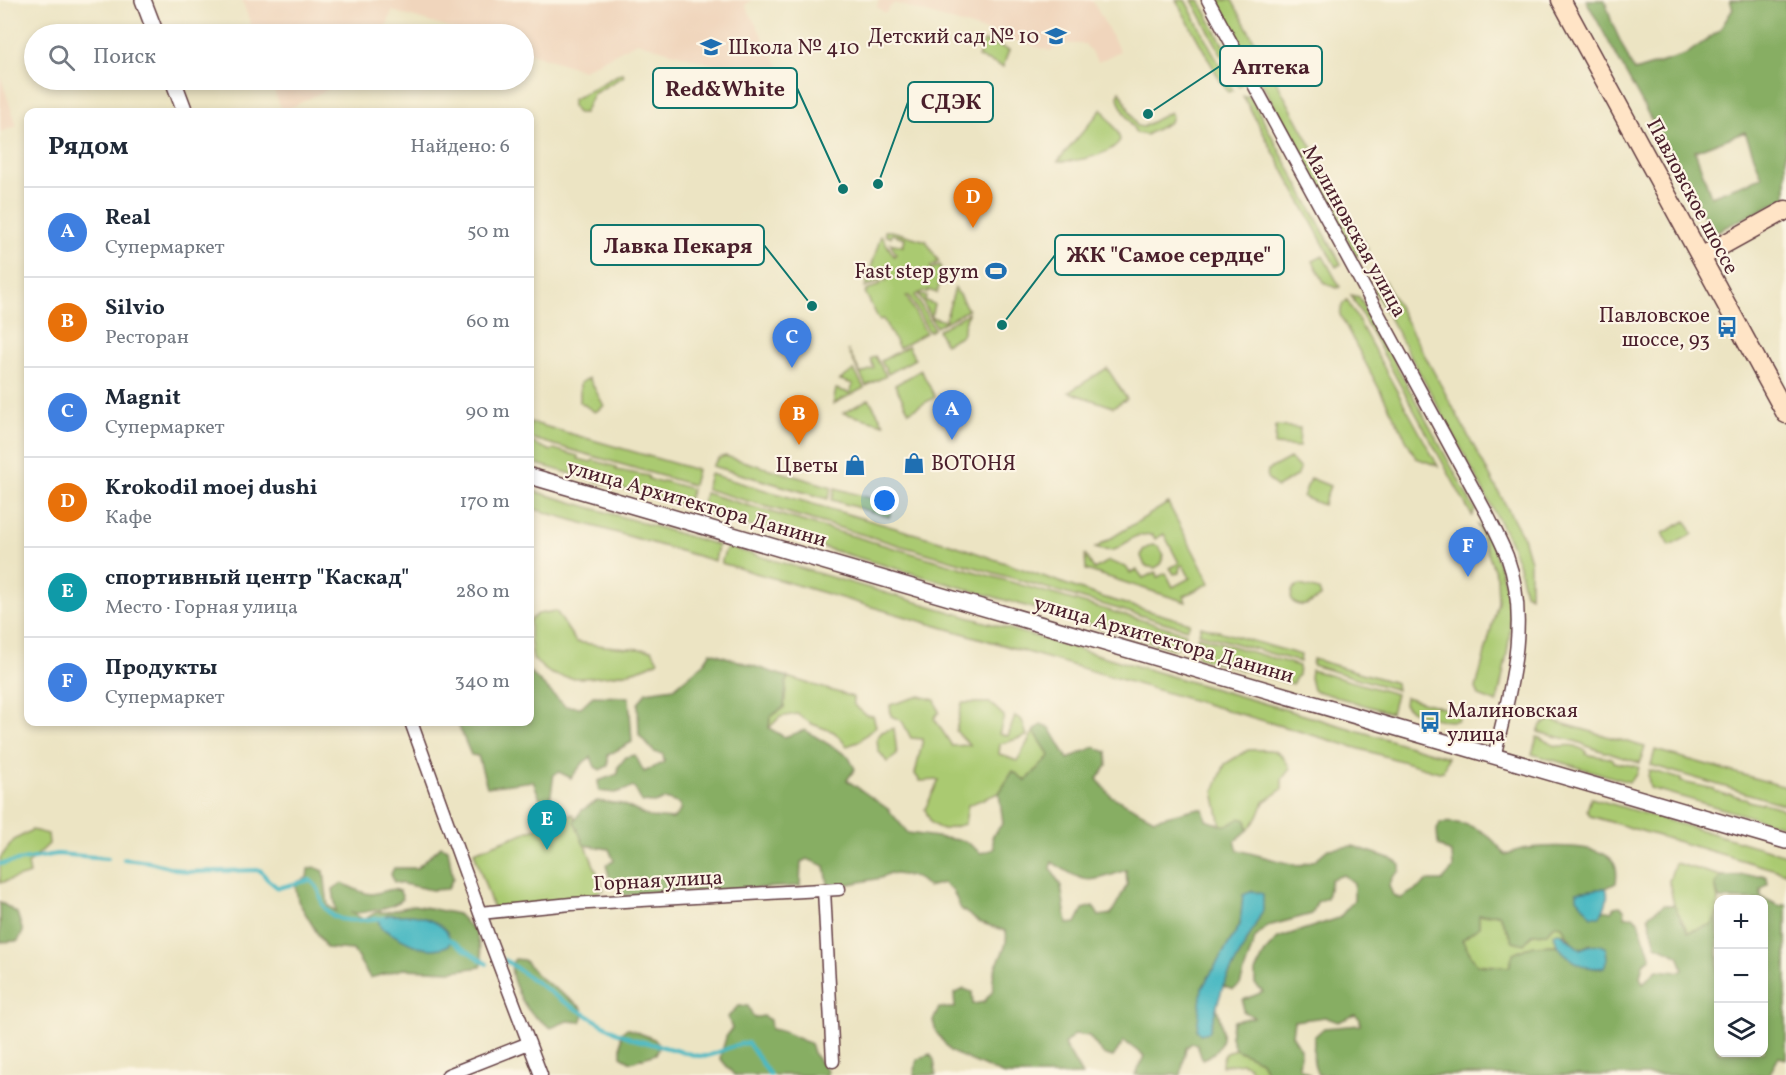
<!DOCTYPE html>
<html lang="ru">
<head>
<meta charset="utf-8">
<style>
	:root { --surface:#fff; --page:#f2f2f3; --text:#1f2937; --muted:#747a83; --line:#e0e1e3; --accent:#ea580c }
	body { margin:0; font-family:Vollkorn,serif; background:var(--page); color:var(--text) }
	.controls { position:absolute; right:18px; bottom:18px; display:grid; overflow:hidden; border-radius:12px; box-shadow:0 3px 9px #0003 }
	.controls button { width:54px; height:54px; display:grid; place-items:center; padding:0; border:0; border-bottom:2px solid var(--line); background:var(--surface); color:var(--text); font:30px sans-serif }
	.you { position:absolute; left:885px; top:501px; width:21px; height:21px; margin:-15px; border:4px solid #fff; border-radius:50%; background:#1a73e8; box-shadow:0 0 0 9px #1a73e833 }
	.badge { display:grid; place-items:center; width:39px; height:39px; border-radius:50%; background:var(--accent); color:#fff; font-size:20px; font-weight:700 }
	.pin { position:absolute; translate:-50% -50px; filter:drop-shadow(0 2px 3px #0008) }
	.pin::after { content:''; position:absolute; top:32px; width:21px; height:18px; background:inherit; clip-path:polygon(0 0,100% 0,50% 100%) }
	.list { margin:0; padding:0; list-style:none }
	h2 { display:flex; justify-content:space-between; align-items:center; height:78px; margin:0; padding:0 24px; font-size:26px }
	h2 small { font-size:20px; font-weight:400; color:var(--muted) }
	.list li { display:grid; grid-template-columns:39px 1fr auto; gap:18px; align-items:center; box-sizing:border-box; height:90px; padding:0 24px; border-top:2px solid var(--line) }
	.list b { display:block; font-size:22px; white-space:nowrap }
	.list p { margin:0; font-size:20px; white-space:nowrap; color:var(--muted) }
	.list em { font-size:20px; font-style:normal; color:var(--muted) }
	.icon { flex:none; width:33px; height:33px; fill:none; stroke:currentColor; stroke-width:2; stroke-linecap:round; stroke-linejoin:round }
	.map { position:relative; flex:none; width:1786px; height:1075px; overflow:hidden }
	.search { position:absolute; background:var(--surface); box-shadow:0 3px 9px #0003; left:24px; top:24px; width:510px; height:66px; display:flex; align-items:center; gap:15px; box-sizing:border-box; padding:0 21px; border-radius:33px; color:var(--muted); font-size:22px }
	.panel { position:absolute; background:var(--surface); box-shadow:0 3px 9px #0003; left:24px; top:108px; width:510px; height:618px; border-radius:12px }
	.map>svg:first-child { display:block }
</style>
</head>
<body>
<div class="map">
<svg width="1786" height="1075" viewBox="0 0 1786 1075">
	<rect width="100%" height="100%" fill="#fcf5e5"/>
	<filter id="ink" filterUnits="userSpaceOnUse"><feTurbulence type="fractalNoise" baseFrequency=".0167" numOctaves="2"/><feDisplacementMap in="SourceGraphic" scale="12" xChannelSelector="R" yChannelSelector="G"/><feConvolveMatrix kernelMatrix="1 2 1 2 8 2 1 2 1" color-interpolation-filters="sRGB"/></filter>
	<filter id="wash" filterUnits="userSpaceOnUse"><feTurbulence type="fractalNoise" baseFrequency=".008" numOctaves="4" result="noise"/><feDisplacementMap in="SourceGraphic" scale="24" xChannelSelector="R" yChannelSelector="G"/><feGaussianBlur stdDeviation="1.35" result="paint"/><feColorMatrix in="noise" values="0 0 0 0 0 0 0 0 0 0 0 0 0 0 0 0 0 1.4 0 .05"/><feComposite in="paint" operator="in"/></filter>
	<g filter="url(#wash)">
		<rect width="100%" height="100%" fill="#ece4c3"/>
		<path fill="#f0d5bc" d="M242 0H752L745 5 788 82 782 85 637 42 583 70 524 51V34H469L392 11 384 34H254Z
			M879 0H1092L1120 51 1098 62 1085 44H1066L1050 51 894 3 885 13 877 7Z
			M0 75 17 126 0 132Z
			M270 80H346L282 112Z"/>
		<path fill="#aaca71" stroke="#7a744e" stroke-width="1.5" d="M1176 0H1185L1233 90 1228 92 1220 80Z
			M1192 0H1199L1243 82 1239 87Z
			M1217 0H1232L1368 250 1356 256 1348 242 1349 241 1347 240Z
			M984 41 1009 50 1003 67 978 57Z
			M621 73H623L624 76 593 94 584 113H577L572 106V100Z
			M1120 91 1137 126 1143 127 1170 112 1172 116 1170 122 1146 135 1136 133 1119 102 1118 96Z
			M1243 96H1250L1341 264 1336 267Z
			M1102 109 1118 133 1120 140C1111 156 1075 162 1058 161Z
			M885 231H892L926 241 939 262 931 266V269L940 265 943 281 940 282 937 293 928 290 927 293 922 292 915 295 934 329 929 332 909 296H906L926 333 899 348 883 319 879 320 865 292 887 280 886 277 865 288 881 235 894 256 896 254 890 243 903 246 905 238 892 234 891 237 886 236Z
			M1323 256 1340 287 1337 288 1325 284 1313 261Z
			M1384 280 1523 537 1530 561V596L1525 593 1519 566 1510 542 1461 448 1374 290 1377 283Z
			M955 288 968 310 936 327 919 295 926 296 925 301 934 304 931 317 945 321Z
			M1351 295 1359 297 1475 510 1472 516Z
			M1347 300 1438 466 1416 458 1340 315 1342 305Z
			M968 313 962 335 945 344 938 330Z
			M908 346 915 359 888 374 881 361Z
			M848 350 861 374 874 368 870 359 875 356 886 376 866 386Z
			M1107 368 1127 399 1113 407 1069 392Z
			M854 370 864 388 833 404 836 389 850 393 853 384 840 380Z
			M921 370 935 397 909 412 895 385Z
			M589 378 604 406 595 412 580 402V383Z
			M869 399 884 424 843 413Z
			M530 422 697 470 693 485 530 438Z
			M1276 426 1300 428 1299 447 1275 445Z
			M530 442 551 451 554 449 578 456V459L591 462 593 460 616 467V470L648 476 649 479 661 483 663 481 692 489 689 498 683 506 530 462Z
			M725 456 832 487 828 499 712 466 719 458Z
			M1290 458 1300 469 1298 475 1277 487 1267 478 1268 470Z
			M710 474 957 546 1102 597 1190 623 1187 629 706 489Z
			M1310 478 1330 486 1323 505 1303 497Z
			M835 488 890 504 893 506 889 517 832 500Z
			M530 490 718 545 715 561 530 508Z
			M705 493 1186 633 1183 642 1174 649 704 513 703 501Z
			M1168 503 1210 583 1184 596 1186 602 1086 570 1085 554 1094 569 1109 561 1126 567 1130 573 1137 570 1143 578 1156 572 1158 577 1166 573 1173 587 1190 578 1183 565 1180 566 1179 573 1174 574 1170 568 1179 563 1164 534 1155 539 1153 535C1120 531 1128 559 1095 548Z
			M1686 521 1693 534 1670 546 1663 533Z
			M1477 525 1486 529C1497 560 1510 590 1510 624 1510 650 1502 677 1497 703L1479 696 1476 688 1498 602 1497 577Z
			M1152 545 1158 546 1164 555 1160 565 1155 568 1145 566 1141 556 1143 550Z
			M728 547 1448 757 1443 771 1439 772 721 563 725 551Z
			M1300 585 1319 590 1321 596C1311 603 1302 610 1292 601 1290 593 1292 587 1300 585Z
			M556 611 576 642 605 646 652 650 658 661C636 675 577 683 552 674 545 671 539 664 533 659L530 638V620L538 614Z
			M1201 626 1301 655 1300 662 1199 633Z
			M1198 636 1299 666 1298 675 1292 684 1198 657 1195 645Z
			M1313 659 1393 682 1396 684 1397 690 1312 665Z
			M1311 670 1396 694 1391 713 1313 690 1310 678Z
			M787 677 853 697 854 705 866 715 873 716 876 726 858 742 847 746 834 732 812 724 797 714 780 717 769 728 770 717 784 707Z
			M920 696 935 700 939 712 934 718 952 746 970 745 956 731 962 703H990L1004 716 999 734 1008 736 1015 716 1022 720 1027 736 1000 744 999 754 1017 761 1034 731 1050 755 1026 781 1013 771 999 793 968 805 965 824 942 830 931 823 925 809 939 780 920 781 915 774 923 739 911 738 902 721 891 716 890 705Z
			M1405 697 1461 713 1458 720C1448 724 1410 713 1404 704Z
			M1550 720 1645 747 1640 763 1586 746C1579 740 1550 736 1538 732L1541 725Z
			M894 728 897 755 887 762 878 750 877 738 882 732Z
			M1537 737C1545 739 1552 746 1559 746 1575 746 1570 743 1586 751V754C1596 757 1603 756 1613 759L1614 762 1639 767 1637 774 1629 782 1532 754Z
			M1248 750C1270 750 1280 746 1290 769L1282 779V789L1264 802 1258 817 1248 830 1246 820 1230 826H1221L1214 791 1225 764Z
			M1655 750 1786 787V805L1651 765Z
			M1649 770 1681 779V782L1714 789 1715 791 1727 795 1729 794 1747 799 1748 801 1761 804 1763 803 1781 808 1786 812V827L1650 788 1648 777Z
			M1591 798 1786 855V873L1590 816 1587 810Z
			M573 814 604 890 592 894 591 900 493 908 474 852Z
			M32 830 48 834 49 844 28 864 30 874 0 883V858L14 840Z
			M1675 863 1721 876 1715 884C1718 899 1721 910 1713 924L1688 932 1674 905 1669 881Z
			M1499 914 1513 941 1533 934 1547 933 1555 925 1563 926 1567 935 1558 932 1554 934 1557 945 1531 946 1509 967 1476 964 1462 940 1479 927 1478 915Z
			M1235 1049 1261 1061 1268 1075H1253L1249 1066 1242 1063 1222 1066C1222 1055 1226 1052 1235 1049Z"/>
		<path fill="#87ae63" stroke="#686647" stroke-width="1.5" fill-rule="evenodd" d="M1586 0H1605L1612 23 1634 71 1685 55 1719 31 1733 9 1730 0H1786V198L1713 233ZM1745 132 1762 177 1711 196 1695 151Z
			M711 652 787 677 784 707 770 717 769 728 784 737 805 730 848 756 855 769 847 780 888 809 908 833 965 841 981 853 994 849 992 837 1003 823 999 793 1013 771 1026 781 1050 756 1034 731 1041 725 1050 728 1068 759 1094 747 1107 752V766L1097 779 1111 796 1154 819 1194 809H1203L1206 820C1221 826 1227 828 1240 818L1246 820 1248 830 1235 841 1238 850 1298 866 1315 860 1328 849 1353 846 1392 859 1400 865V871L1393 877 1389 886 1393 895 1401 899C1410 891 1419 890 1427 881H1442L1453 869 1452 854 1438 845 1437 830 1440 823C1468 820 1490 832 1505 855 1512 852 1520 849 1527 848 1548 846 1599 843 1613 861 1618 867 1617 876 1616 883L1606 888 1577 892 1600 916 1603 911H1611L1614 907 1620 906 1624 909 1625 917 1633 916 1638 921 1651 958 1643 963 1640 977 1643 983 1657 970 1678 972 1683 969 1678 955 1656 945 1648 916 1664 905H1674L1688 932 1713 924 1718 913V1052H1764V900L1719 899 1715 884 1721 876 1762 875 1767 877 1768 884 1761 890V897L1780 906 1786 904V1059L1779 1057 1769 1075H1318C1311 1061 1314 1052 1314 1037L1324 1028 1360 1025V1019L1355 1015 1338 1022 1325 1017 1294 1021 1292 1035 1301 1049 1299 1067 1310 1075H1268L1261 1061 1235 1049C1231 1038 1228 1032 1234 1021L1254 1017 1243 1011V1000L1263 992 1255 984V972L1266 951 1278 938 1339 918 1354 900V883L1344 875 1331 879 1327 898 1317 902 1312 914 1268 926 1255 938 1240 985 1233 990 1223 986 1263 910 1243 896 1240 925 1202 988 1209 1031 1216 1005C1223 1029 1230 1049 1202 1059L1197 1044 1192 1043 1186 1048 1181 1075H1135L1144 1056 1124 1041 1113 1057 1103 1054 1089 1036 1075 1034 1064 1044 1082 1075H1004L951 1052 936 1032 933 1021 939 1008H955L954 994 964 989 972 992 973 1004 984 1002 994 989C988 964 1010 955 1006 931L979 922 961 909 953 891 943 883 928 887 916 877 889 873 881 878 834 887 828 884 825 866 807 859 801 862 800 886 624 895 618 886 611 883 606 865 614 861 609 849 584 845 574 821 582 810 597 801 622 804 649 817 673 819 680 811V804L665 799 654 803 642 802 634 787 615 793 599 791 598 781 618 774V767L626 757 635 755 644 772 664 762 663 754 654 752 639 735 638 704 646 692 674 688 703 664ZM1052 862C1087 884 1086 884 1126 870L1127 885 1111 914 1099 916 1093 906 1083 909 1076 923 1067 924 1061 886 1051 869ZM1499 914 1513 941 1524 944 1533 934 1547 933 1555 925 1562 926 1567 935 1575 947 1580 949 1591 944 1604 967C1584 972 1571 958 1557 945L1531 946 1513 954 1509 967 1477 965 1462 940 1479 927V915Z
			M530 672 565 706 581 707 593 696 629 697 632 742 608 755V766L600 770 595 767 591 757 584 762 571 778 559 772 554 774 550 801H541L533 781 487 787 478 756 471 755 457 722H530Z
			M441 846 448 849 453 878 448 889 432 890 394 882 391 874 394 868H417Z
			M314 867 324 871 328 906 336 911 333 889 342 883C351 887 360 893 371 894 382 894 389 886 400 891L403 899C393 908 365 913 352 913L364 920 376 912H387L414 905 458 914 476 933 483 961 481 967 451 971 403 969 370 978 353 950 326 948 298 901 295 883 307 878 308 869Z
			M0 902 17 913 23 932 18 941 0 942Z
			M515 959 524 960 539 977 582 1008 584 1015 581 1022 567 1021 551 1028C544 1023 536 1018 531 1013 522 1003 504 969 515 959Z
			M738 1006H748L754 1018 763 1016 770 1020 771 1029C786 1030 795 1039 810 1043L813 1053 827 1070V1075H734L720 1058 727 1034 732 1029 728 1017Z
			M627 1028 654 1039 660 1045 656 1054 631 1062 621 1056V1033Z
			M930 1054 934 1060 936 1075H914L917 1060Z"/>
		<path fill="#4bb9c3" stroke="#4a6c77" stroke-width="1.5" d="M1606 888C1610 896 1605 909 1600 916H1592L1577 898V892Z
			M1253 891 1263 894V910L1223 986 1209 1032 1200 1034 1197 1030 1202 988 1240 925 1243 895Z
			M388 915C397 916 408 914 417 916 431 919 454 929 449 945 425 957 402 939 381 928L378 920Z
			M1558 932C1568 936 1571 944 1580 949 1590 945 1596 942 1606 948L1607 959 1604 967C1583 972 1559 955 1554 935Z"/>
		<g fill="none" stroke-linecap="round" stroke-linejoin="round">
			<path stroke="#4bb9c3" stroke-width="4" d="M124 859 150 862 187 872 260 870 267 879 278 888 310 880C325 892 317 898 325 908 338 927 365 919 384 918
				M0 864 57 854 108 858
				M447 938 487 964
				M505 960 561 1000 616 1032 633 1039 698 1056H708L739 1044 748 1043 770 1075"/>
		</g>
	</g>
	<g filter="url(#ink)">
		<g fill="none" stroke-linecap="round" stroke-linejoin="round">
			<defs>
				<path id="minor" d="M1208 0 1487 514C1494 528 1501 541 1507 556 1531 622 1510 690 1494 757
					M411 722 489 938 541 1075
					M824 890 833 1061
					M480 913 571 904 839 889
					M448 1075 529 1043"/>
				<path id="tertiary" d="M143 0 156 34
					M173 80 185 112
					M530 476 1786 841"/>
				<path id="secondary" d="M1561 0 1786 414
					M1701 257 1786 210"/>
			</defs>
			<use href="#minor" stroke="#623d42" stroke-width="15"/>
			<use href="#tertiary" stroke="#623d42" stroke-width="18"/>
			<use href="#secondary" stroke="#623d42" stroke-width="21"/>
			<use href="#minor" stroke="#fff" stroke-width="12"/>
			<use href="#tertiary" stroke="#fff" stroke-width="15"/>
			<use href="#secondary" stroke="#ffe4c6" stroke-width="18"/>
		</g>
	</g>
	<defs>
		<symbol id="school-bare" viewBox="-9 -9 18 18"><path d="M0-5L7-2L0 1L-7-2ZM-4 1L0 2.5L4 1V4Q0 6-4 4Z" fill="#1f6fb2" stroke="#fcf5e5" stroke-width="2.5" paint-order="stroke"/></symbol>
		<symbol id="stadium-bare" viewBox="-9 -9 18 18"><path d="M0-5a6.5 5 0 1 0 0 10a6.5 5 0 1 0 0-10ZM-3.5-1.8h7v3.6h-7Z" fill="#1f6fb2" stroke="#fcf5e5" stroke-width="2.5" paint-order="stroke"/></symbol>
		<symbol id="bus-bare" viewBox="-9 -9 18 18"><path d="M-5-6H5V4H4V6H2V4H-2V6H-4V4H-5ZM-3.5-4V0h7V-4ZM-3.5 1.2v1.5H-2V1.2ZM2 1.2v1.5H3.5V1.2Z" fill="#1f6fb2" stroke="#fcf5e5" stroke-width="2.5" paint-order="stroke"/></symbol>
		<symbol id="shop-bare" viewBox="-9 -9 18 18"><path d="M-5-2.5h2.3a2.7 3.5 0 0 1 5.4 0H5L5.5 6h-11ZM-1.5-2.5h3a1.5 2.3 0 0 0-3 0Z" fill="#1f6fb2" stroke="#fcf5e5" stroke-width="2.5" paint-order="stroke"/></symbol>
	</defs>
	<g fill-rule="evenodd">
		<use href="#school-bare" x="1041" y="21" width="30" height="30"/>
		<use href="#school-bare" x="696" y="32" width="30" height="30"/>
		<use href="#stadium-bare" x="981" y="256" width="30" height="30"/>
		<use href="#bus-bare" x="1712" y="312" width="30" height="30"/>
		<use href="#shop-bare" x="899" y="448" width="30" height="30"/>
		<use href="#shop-bare" x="840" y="450" width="30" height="30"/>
		<use href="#bus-bare" x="1415" y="707" width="30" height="30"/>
	</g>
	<g text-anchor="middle" stroke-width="4.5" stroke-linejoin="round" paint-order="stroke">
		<g font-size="21" fill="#4a1f2b" stroke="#fcf5e5" text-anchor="end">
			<text x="1039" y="43">Детский сад № 10</text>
			<text x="728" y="54" text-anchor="start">Школа № 410</text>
			<text x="979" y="278">Fast step gym</text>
			<text x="1710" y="322">Павловское<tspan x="1710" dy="24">шоссе, 93</tspan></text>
			<text x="931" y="470" text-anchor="start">ВОТОНЯ</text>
			<text x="838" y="472">Цветы</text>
			<text x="1447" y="717" text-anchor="start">Малиновская<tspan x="1447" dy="24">улица</tspan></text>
		</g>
		<g font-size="21" fill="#4a1f2b" stroke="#fcf5e5">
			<text transform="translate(1693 196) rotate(62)" y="7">Павловское шоссе</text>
			<text transform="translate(1355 231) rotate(61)" y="7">Малиновская улица</text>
			<text transform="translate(697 503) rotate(16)" y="7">улица Архитектора Данини</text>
			<text transform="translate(1164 639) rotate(16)" y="7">улица Архитектора Данини</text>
			<text transform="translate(658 880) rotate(-3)" y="7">Горная улица</text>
		</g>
	</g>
	<path fill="none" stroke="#0f766e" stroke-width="2" d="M1148 114L1220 66M843 189L797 88M878 184L908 102M812 306L764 245M1002 325L1055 255"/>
	<g fill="#0f766e" stroke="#fcf5e5" stroke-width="2">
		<circle cx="1148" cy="114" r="6"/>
		<circle cx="843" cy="189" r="6"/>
		<circle cx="878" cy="184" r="6"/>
		<circle cx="812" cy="306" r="6"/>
		<circle cx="1002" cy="325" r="6"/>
	</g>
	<g fill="#fcf5e5" stroke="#0f766e" stroke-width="2">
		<rect x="1220" y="46" width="102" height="40" rx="6"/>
		<rect x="653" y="68" width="144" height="40" rx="6"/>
		<rect x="908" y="82" width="85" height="40" rx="6"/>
		<rect x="591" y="225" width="173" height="40" rx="6"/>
		<rect x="1055" y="235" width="229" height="40" rx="6"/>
	</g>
	<g font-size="22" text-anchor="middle" font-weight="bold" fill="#4a1f2b">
		<text x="1271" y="74">Аптека</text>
		<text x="725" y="96">Red&amp;White</text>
		<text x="951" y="109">СДЭК</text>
		<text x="678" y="253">Лавка Пекаря</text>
		<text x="1169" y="262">ЖК "Самое сердце"</text>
	</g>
</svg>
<div class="controls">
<button>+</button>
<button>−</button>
<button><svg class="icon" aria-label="layers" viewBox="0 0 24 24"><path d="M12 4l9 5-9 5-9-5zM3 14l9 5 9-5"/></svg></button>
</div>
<div class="you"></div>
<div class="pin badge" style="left:952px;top:440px;background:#3f7fe0">A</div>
<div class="pin badge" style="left:799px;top:445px;background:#e8710a">B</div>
<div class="pin badge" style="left:792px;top:368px;background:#3f7fe0">C</div>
<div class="pin badge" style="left:973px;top:228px;background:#e8710a">D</div>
<div class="pin badge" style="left:547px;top:850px;background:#0f9aa8">E</div>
<div class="pin badge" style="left:1468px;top:577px;background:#3f7fe0">F</div>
<div class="search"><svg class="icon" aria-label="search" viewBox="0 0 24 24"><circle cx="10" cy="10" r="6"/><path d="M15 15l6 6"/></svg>Поиск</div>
<section class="panel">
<h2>Рядом<small>Найдено: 6</small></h2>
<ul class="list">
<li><span class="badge" style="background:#3f7fe0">A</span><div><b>Real</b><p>Супермаркет</p></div><em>50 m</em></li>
<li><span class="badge" style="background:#e8710a">B</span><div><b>Silvio</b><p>Ресторан</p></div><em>60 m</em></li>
<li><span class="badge" style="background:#3f7fe0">C</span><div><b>Magnit</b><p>Супермаркет</p></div><em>90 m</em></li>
<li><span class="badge" style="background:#e8710a">D</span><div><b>Krokodil moej dushi</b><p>Кафе</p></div><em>170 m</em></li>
<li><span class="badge" style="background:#0f9aa8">E</span><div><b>спортивный центр &quot;Каскад&quot;</b><p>Место · Горная улица</p></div><em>280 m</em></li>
<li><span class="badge" style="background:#3f7fe0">F</span><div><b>Продукты</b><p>Супермаркет</p></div><em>340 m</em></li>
</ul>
</section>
</div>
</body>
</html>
